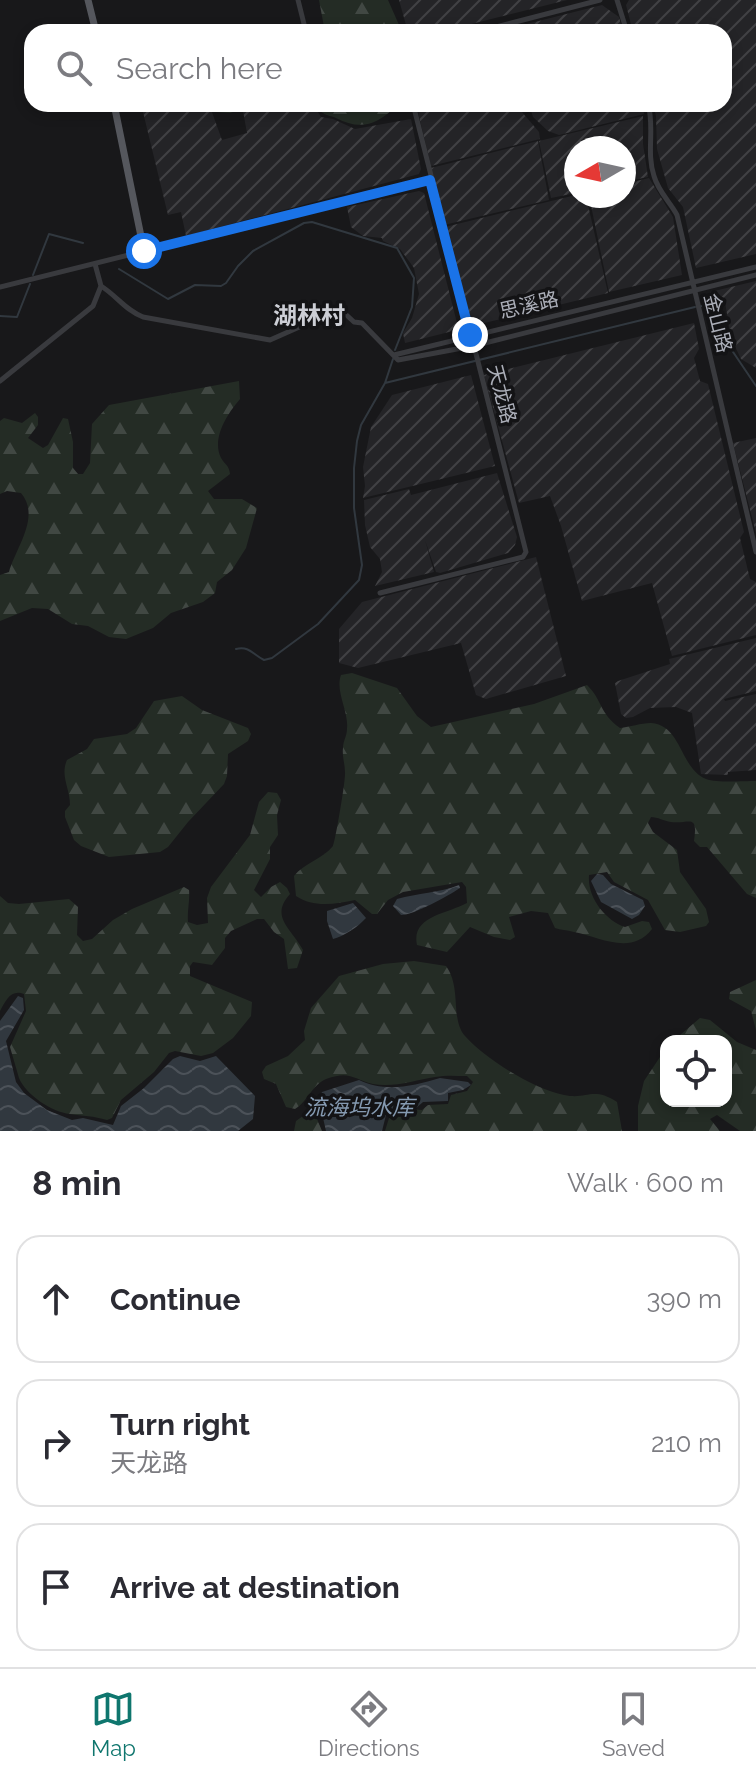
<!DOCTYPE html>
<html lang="en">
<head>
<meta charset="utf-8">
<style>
	:root { --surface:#fff; --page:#f7f7f7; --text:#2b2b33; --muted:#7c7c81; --line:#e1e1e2; --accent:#0f766e }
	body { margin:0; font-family:Raleway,"Noto Sans SC",sans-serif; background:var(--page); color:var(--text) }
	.controls { position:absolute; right:24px; bottom:24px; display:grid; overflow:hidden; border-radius:16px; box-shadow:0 4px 12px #0003 }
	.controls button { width:72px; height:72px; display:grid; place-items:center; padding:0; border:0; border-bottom:2px solid var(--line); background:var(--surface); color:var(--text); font:40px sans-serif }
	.compass { position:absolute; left:564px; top:136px; width:72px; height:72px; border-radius:50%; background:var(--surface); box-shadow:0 4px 12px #0003; rotate:261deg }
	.stop { position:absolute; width:24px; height:24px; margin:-18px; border:6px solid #1a73e8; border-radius:50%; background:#fff }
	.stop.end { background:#1a73e8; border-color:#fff; box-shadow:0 2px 8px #0008 }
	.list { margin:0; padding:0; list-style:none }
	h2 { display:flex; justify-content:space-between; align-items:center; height:104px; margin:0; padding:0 32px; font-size:34px }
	h2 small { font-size:26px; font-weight:400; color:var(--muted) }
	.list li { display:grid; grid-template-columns:52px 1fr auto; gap:24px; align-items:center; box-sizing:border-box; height:128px; margin:0 16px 16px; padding:0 16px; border:2px solid var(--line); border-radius:24px }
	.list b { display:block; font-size:30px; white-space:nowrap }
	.list p { margin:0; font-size:26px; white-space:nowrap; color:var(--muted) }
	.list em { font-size:26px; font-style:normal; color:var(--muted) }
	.icon { flex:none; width:44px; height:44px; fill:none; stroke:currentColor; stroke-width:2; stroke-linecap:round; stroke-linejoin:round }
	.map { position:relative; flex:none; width:756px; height:1131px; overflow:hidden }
	.search { position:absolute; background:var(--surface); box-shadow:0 4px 12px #0003; left:24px; right:24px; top:24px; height:88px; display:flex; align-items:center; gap:20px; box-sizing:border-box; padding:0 28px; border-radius:24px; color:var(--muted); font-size:30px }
	.sheet { height:536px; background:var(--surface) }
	nav { display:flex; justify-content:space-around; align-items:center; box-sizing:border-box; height:112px; border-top:2px solid var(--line); background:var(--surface); font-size:22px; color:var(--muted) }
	nav a { display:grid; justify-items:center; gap:4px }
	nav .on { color:var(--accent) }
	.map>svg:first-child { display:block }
</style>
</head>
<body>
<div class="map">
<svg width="756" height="1131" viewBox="0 0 756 1131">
	<defs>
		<pattern id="industrial-furrows" width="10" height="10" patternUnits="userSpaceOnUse" patternTransform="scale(2)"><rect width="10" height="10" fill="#242427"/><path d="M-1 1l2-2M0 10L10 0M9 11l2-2" fill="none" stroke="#414144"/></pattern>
		<pattern id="forest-firs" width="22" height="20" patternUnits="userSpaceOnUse" patternTransform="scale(2)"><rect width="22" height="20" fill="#242c25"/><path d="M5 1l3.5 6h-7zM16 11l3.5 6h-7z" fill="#414843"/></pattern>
		<pattern id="water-waves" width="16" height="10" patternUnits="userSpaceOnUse" patternTransform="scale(2)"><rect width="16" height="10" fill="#31383f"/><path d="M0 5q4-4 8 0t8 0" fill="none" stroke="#4c5259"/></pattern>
	</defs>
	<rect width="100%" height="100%" fill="#18181a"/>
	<path fill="url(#industrial-furrows)" d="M399 0H567L440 32H408Z
		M629 0H756V254L696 268 683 207 668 188 657 149 656 116 653 104H724V32H633L626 5Z
		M602 5 619 17 623 32H511V28Z
		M209 104 222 140 247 133 243 111 260 104H278L280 112 293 107 306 106 316 109 321 117 333 119 355 129 411 119 421 169 419 174 186 236 181 212 168 215 143 112Z
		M416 104H514L516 110 522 112 539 132 540 139 431 166Z
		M529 104H642L644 114 559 135 548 131 533 117Z
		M643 116V144L648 177 624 182V148H576V193L551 198 539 141Z
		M538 141 549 200 444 225 431 168Z
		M649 178 673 217 682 275 609 292 589 196H624V184Z
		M419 191 424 193 458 327 457 330 405 343 403 333 412 318 419 294 414 268 400 249 383 241 382 238 363 236 351 227 347 207Z
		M576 195 586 196 608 293 472 326 445 227Z
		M756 281V368L741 359 731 338 725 302H713L710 292Z
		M694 323 699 349 694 358 700 381 708 384 744 532 740 538 750 579 756 582V635L672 656 652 583 582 601 561 526 550 496 519 503 484 375Z
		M471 375 495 466 363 498 365 486 363 467 371 427 392 395Z
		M756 438V533L733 443Z
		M497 473 517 537 515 545 508 553 440 573 436 572 425 540 434 572 375 586 382 572 380 559 370 547 365 525 364 500 409 489 411 495Z
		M536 557 566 676 486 699 476 695 461 643 358 668 339 663V629L362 602Z
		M756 638V691L724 699 725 701 756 694V770L728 772V775L701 774 692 713 676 707 650 708 633 717 626 718 621 714 615 683 618 681 670 664 669 659Z"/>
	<path fill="url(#forest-firs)" d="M319 0H388L399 25V32H325Z
		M213 104H254L230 113 216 112Z
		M307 104H395V107C376 126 359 130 336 118 332 116 327 116 323 113 316 109 316 106 307 104Z
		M239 381 240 399C228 413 211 438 221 458 225 465 229 465 230 474L208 491 214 499H242L257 508 246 548 232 570 217 582 215 593 203 602 171 613 153 628 126 639 109 637 88 626 72 624 48 609 32 608 0 621V575L9 572C16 547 41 517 21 493L7 491 0 494V421L4 418 22 423 35 413 38 417V425L28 438 43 448 48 445 63 418 68 419 73 442V468L78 474H83L90 463 92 424 109 405Z
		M352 673 397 688 417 716 431 727 534 704 587 685C603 701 599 713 620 728 630 727 641 723 651 723 682 725 680 769 706 779 716 783 743 781 756 781V898L747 894 707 847H700L694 841C698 813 690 824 671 822 664 821 658 817 651 817L648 823 653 832 677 850 680 872 706 909 709 922 706 926 680 932 665 930 648 900 614 882 607 872 589 875C587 897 605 920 625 927L642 921 649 922 652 929C631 956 600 937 574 932 567 930 561 930 555 928L548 913 531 911 509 917 515 937 510 940 494 937 470 927 447 952 417 945C411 916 447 914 467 903L466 887 462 882 403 892 388 900 377 914H372L355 900C335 904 314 908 296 896L294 876C304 863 323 859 333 846 335 843 346 779 345 772 345 764 342 756 343 748 343 741 347 736 347 729 349 711 335 692 341 675Z
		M182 696 202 710 248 728 251 734 248 741 228 754 227 776 224 784 188 822 168 847 160 852 109 857 81 846 74 840 65 817V811L70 805C70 788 60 776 67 760L87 749 94 739 127 734 136 728 154 701Z
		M268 792 277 793 281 800 277 815 278 835 270 847V859L254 890 261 897 271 887 280 882 287 888 290 894C269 917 292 929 303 950L297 968 288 969 284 939 274 932 264 919H257L231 931 225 938V948L212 965 193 962 190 966V976L252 1002 251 1016 233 1038 213 1053 201 1056 175 1051 169 1053 154 1072 121 1100 112 1118 107 1120C94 1116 83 1116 70 1114 52 1112 26 1095 19 1078 16 1068 13 1057 10 1047L26 1011 24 994C11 989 6 1000 0 1011V896L8 903 19 904 69 899 78 907 77 935 83 941 92 939 113 920 132 909 184 887 189 890C190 901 187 911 188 922L197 925 208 923 207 898 211 887 250 835 259 802Z
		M414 961 446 966C462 988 450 1019 465 1036 485 1059 534 1089 564 1095 588 1100 592 1086 617 1102L622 1131H385L390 1115 410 1109 422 1110 428 1105 448 1104 451 1095 467 1091 473 1082 467 1076C456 1076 446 1075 435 1077 416 1080 393 1088 373 1084 353 1079 350 1070 326 1079 312 1085 307 1102 295 1109L286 1107 276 1084 264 1079 262 1072 266 1066 288 1056 305 1040 304 1031 311 1008 339 976 383 964Z
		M756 980V1030L751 1011 729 999 730 992Z
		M700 1018 710 1020 737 1042 756 1050V1131H740L717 1115 710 1119 720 1131H638V1106L644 1081 666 1048V1101H726V1041H673Z
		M310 1111 315 1114 322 1131H294L296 1121Z"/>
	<path fill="url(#water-waves)" d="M597 874 603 875 611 884 643 900 645 906 639 915 632 919 601 902 591 881Z
		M459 885 460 888C448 896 414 915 401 915L393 906 397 899C418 893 439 893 459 885Z
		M353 903 366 918C359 926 343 937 333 939L327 921V911Z
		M18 996 23 998 24 1010 6 1041 16 1082 24 1093 47 1110 72 1120 83 1118 113 1125 121 1106 144 1088 173 1059 180 1056 200 1061 216 1056 255 1096 253 1119 238 1131H0V1021Z
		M440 1078 468 1082 471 1085 463 1090 448 1093V1101L423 1102 415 1109 407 1106 387 1111 382 1131H326L319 1100 322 1092 359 1080C385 1093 413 1086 440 1078Z"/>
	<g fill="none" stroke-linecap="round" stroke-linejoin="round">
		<path stroke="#31383f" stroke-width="2" d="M119 269 168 299 195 285 221 286 226 283 238 266 253 251 304 223 312 222 397 248 414 278 412 307 395 350
			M33 275 49 234 83 243
			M701 306 720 305 727 343 756 386
			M0 316 17 317 30 284
			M385 383 695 307
			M236 649C250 646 252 654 264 660L272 658 318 624 359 580 362 565 354 508V468L357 441 361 425 385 383 393 359"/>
		<path stroke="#393a3e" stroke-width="5" d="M298 0 306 32
			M617 0 627 32
			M477 32 600 0
			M648 104C655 127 646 152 654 176 658 191 670 202 677 215L756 552
			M115 107 142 104
			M95 264 101 286C117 296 125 310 143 317L270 340 340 309 354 322 362 323 398 360 473 346 756 275
			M0 287 430 180
			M394 355 756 267
			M0 381 93 306 101 286
			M380 593 523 557 526 552 413 104"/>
		<path stroke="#55575d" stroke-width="7" d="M88 0 96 32
			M114 104 144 251"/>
	</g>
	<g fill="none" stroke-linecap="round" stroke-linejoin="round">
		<path stroke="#1a73e8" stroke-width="10" d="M144 251 430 180 470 335"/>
	</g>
	<g text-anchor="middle" stroke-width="7" stroke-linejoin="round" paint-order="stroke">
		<g font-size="20" fill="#abaeb8" stroke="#131315">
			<text transform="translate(529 305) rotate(-13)" y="7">思溪路</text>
			<text transform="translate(718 323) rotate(76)" y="7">金山路</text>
			<text transform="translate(502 394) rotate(75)" y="7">天龙路</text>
		</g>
		<g font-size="22" font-style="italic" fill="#859ab1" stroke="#131315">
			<text x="359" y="1115">流海坞水库</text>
		</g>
		<g font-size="24" font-weight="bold" fill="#ccced5" stroke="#131315">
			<text x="309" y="324">湖林村</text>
		</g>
	</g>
</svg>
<div class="controls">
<button><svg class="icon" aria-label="locate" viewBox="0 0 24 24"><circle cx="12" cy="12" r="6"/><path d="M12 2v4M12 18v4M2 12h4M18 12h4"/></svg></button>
</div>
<svg class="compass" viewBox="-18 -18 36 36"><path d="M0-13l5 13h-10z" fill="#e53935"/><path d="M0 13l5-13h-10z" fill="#7c7c81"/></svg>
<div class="stop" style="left:144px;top:251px"></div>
<div class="stop end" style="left:470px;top:335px"></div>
<div class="search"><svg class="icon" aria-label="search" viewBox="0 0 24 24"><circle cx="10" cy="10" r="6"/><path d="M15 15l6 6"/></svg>Search here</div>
</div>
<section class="sheet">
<h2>8 min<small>Walk · 600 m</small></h2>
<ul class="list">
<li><svg class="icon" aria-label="ahead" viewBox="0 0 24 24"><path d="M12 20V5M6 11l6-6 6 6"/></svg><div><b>Continue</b></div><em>390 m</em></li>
<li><svg class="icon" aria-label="right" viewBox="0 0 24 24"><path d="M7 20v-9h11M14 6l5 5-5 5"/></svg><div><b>Turn right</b><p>天龙路</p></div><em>210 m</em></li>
<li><svg class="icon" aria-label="arrive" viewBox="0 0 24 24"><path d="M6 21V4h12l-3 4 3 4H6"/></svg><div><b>Arrive at destination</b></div></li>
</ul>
</section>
<nav>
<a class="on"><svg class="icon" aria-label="map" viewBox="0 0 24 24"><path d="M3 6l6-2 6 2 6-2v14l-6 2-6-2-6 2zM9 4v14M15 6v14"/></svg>Map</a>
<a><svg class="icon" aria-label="directions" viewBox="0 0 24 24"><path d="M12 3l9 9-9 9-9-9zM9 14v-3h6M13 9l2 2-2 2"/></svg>Directions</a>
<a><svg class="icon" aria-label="saved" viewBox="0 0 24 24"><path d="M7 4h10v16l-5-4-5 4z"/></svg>Saved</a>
</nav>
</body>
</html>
